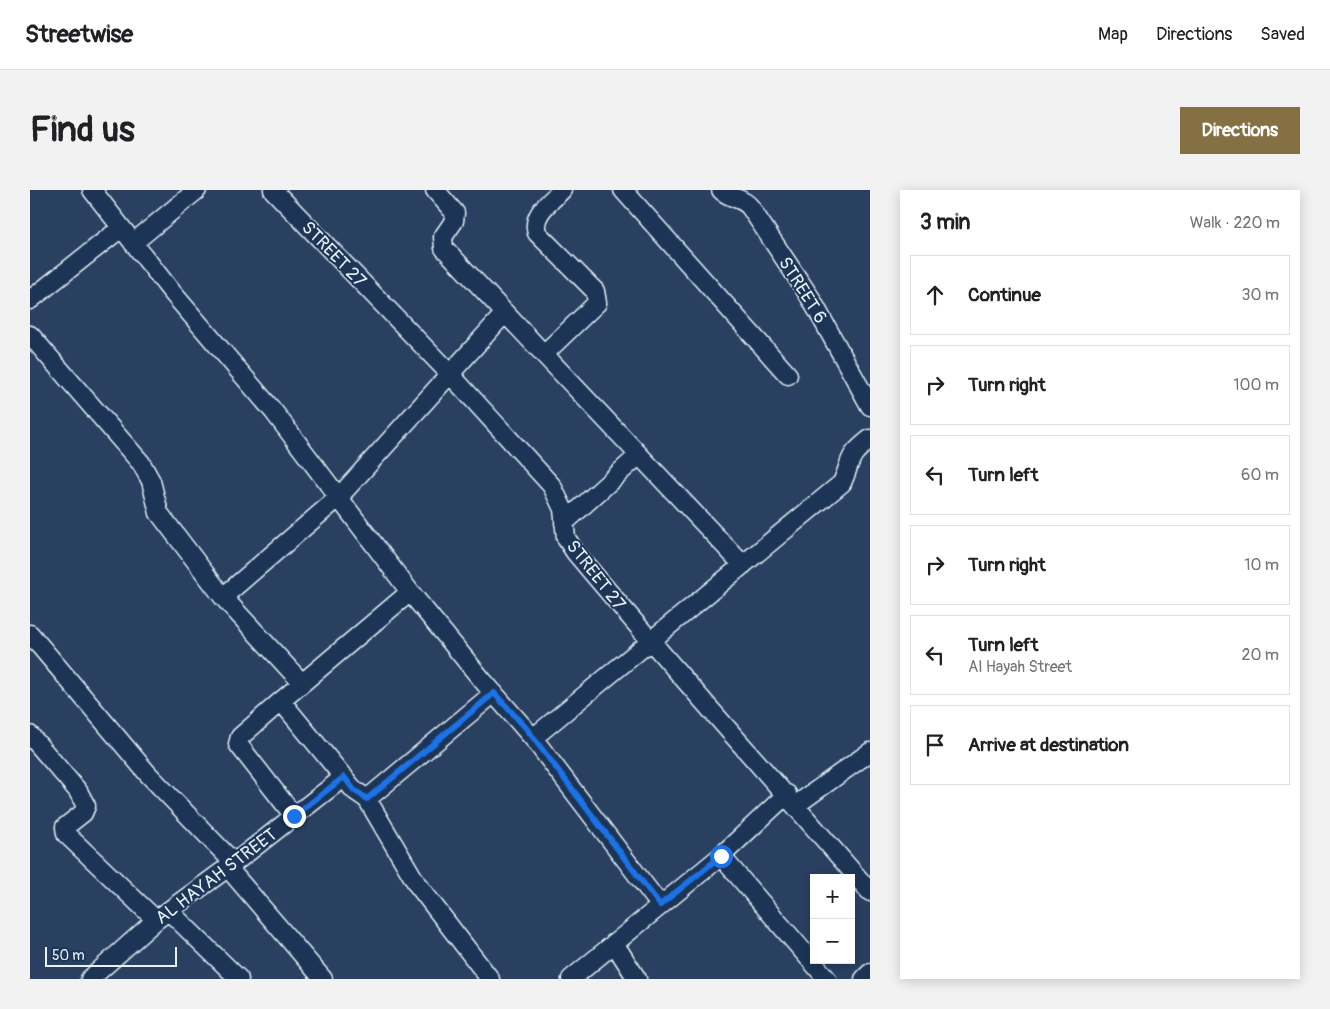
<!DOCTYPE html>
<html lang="en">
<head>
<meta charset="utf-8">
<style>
	:root { --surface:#fff; --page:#f2f2f2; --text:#202124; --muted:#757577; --line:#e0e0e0; --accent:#847042 }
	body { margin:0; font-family:Pangolin,sans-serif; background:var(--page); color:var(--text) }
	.controls { position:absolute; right:15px; bottom:15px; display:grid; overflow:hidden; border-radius:0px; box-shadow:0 2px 12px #0003 }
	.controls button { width:45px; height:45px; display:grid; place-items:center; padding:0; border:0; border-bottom:1px solid var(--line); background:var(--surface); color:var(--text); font:25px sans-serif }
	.scale { position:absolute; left:15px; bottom:12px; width:132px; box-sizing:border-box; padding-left:5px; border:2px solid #e8f1f8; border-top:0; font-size:14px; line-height:18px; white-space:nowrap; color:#e8f1f8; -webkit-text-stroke:4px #1d3557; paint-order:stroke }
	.stop { position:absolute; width:15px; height:15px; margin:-11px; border:4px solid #1a73e8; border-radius:50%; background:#fff }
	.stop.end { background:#1a73e8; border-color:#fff; box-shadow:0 1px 5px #0008 }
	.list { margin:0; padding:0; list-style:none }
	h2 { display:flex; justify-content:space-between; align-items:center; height:65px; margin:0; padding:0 20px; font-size:21px }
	h2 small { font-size:16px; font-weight:400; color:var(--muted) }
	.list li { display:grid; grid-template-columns:32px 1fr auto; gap:15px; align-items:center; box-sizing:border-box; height:80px; margin:0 10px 10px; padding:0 10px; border:1px solid var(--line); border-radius:0px }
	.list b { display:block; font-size:19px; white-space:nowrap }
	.list p { margin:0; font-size:16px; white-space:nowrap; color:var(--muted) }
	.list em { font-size:16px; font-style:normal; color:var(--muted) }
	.icon { flex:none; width:28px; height:28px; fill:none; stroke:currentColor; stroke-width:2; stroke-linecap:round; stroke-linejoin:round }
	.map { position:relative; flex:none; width:840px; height:789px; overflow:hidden; border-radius:0px }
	header { display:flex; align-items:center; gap:30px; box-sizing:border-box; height:70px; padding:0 25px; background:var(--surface); border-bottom:1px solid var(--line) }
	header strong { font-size:24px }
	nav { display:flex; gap:28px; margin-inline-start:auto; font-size:18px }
	.intro { display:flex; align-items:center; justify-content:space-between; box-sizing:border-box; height:120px; padding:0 30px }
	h1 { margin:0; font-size:35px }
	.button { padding:12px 22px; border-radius:0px; background:var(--accent); color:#fff; font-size:18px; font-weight:700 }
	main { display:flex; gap:30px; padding:0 30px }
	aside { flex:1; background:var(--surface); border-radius:0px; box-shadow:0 2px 12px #0003 }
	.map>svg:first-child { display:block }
</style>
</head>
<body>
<header>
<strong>Streetwise</strong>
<nav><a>Map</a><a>Directions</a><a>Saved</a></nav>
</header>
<div class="intro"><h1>Find us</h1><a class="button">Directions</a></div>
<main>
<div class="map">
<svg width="840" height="789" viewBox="0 0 840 789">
	<rect width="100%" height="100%" fill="#294061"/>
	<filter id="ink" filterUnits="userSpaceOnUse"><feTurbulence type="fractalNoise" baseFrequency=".02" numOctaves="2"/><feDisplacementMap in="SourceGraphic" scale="10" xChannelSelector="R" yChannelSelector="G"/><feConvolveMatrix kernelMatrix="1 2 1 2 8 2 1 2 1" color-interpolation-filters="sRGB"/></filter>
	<g filter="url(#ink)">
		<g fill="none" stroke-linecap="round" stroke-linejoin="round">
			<defs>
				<path id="minor" d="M62 0 141 101 244 222 380 402 453 491 503 548 812 293C823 268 816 268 840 249
					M243 0 420 184 522 296 533 319 536 348 545 362C641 477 742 588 840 702
					M405 0 425 23 424 31 413 47 414 58 475 123
					M593 0 758 185
					M691 0C700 9 712 7 720 17L780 107 840 216
					M103 53 167 0
					M0 110 91 38
					M0 145 111 273 121 291 129 323 193 407 272 493
					M514 164 567 113 565 101 507 43C501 25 520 12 532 0
					M534 333 609 265
					M380 402 251 511 324 600 337 609 387 694 460 789
					M193 407 308 308 475 123 713 375
					M0 444 118 584 204 673
					M251 511 210 547 208 554 264 626
					M0 545 48 601 56 616 53 623 35 637 36 644 126 730
					M503 548 630 715
					M337 609 464 503
					M766 615 840 562
					M691 666 797 789
					M198 678 293 789
					M139 721 209 789
					M584 753 607 789
					M60 789 126 730 204 673 314 587
					M541 789 691 666 757 604
					M834 789 840 783"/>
			</defs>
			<use href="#minor" stroke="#e8f1f8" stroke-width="21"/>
			<use href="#minor" stroke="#1d3557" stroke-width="18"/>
		</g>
	</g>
	<g fill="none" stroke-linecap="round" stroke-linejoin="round" filter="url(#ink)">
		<path stroke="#1a73e8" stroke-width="6" d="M264 626 314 587 324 600 337 609 464 503 496 538 630 715 691 666"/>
	</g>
	<g text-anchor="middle" stroke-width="4" stroke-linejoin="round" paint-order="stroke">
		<g font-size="18" fill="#e8f1f8" stroke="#1d3557">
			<text transform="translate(304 64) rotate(46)" y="6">STREET 27</text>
			<text transform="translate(773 100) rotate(58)" y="6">STREET 6</text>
			<text transform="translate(566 385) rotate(52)" y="6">STREET 27</text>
			<text transform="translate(186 686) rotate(-37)" y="6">AL HAYAH STREET</text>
		</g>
	</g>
</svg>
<div class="controls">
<button>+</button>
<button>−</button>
</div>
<div class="scale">50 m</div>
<div class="stop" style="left:691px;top:666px"></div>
<div class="stop end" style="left:264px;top:626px"></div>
</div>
<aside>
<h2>3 min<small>Walk · 220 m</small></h2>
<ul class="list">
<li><svg class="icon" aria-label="ahead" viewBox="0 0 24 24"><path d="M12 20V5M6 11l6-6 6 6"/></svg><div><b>Continue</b></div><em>30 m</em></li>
<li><svg class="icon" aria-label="right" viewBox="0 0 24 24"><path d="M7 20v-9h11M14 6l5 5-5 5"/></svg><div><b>Turn right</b></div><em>100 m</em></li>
<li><svg class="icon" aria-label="left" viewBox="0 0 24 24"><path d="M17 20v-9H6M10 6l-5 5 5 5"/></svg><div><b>Turn left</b></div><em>60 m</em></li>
<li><svg class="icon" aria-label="right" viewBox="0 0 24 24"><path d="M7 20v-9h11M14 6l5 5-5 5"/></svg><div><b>Turn right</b></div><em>10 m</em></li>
<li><svg class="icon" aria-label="left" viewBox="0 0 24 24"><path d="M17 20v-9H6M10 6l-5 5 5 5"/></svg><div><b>Turn left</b><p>Al Hayah Street</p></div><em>20 m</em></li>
<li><svg class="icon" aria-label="arrive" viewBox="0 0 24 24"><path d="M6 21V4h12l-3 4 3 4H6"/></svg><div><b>Arrive at destination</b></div></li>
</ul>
</aside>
</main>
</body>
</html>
